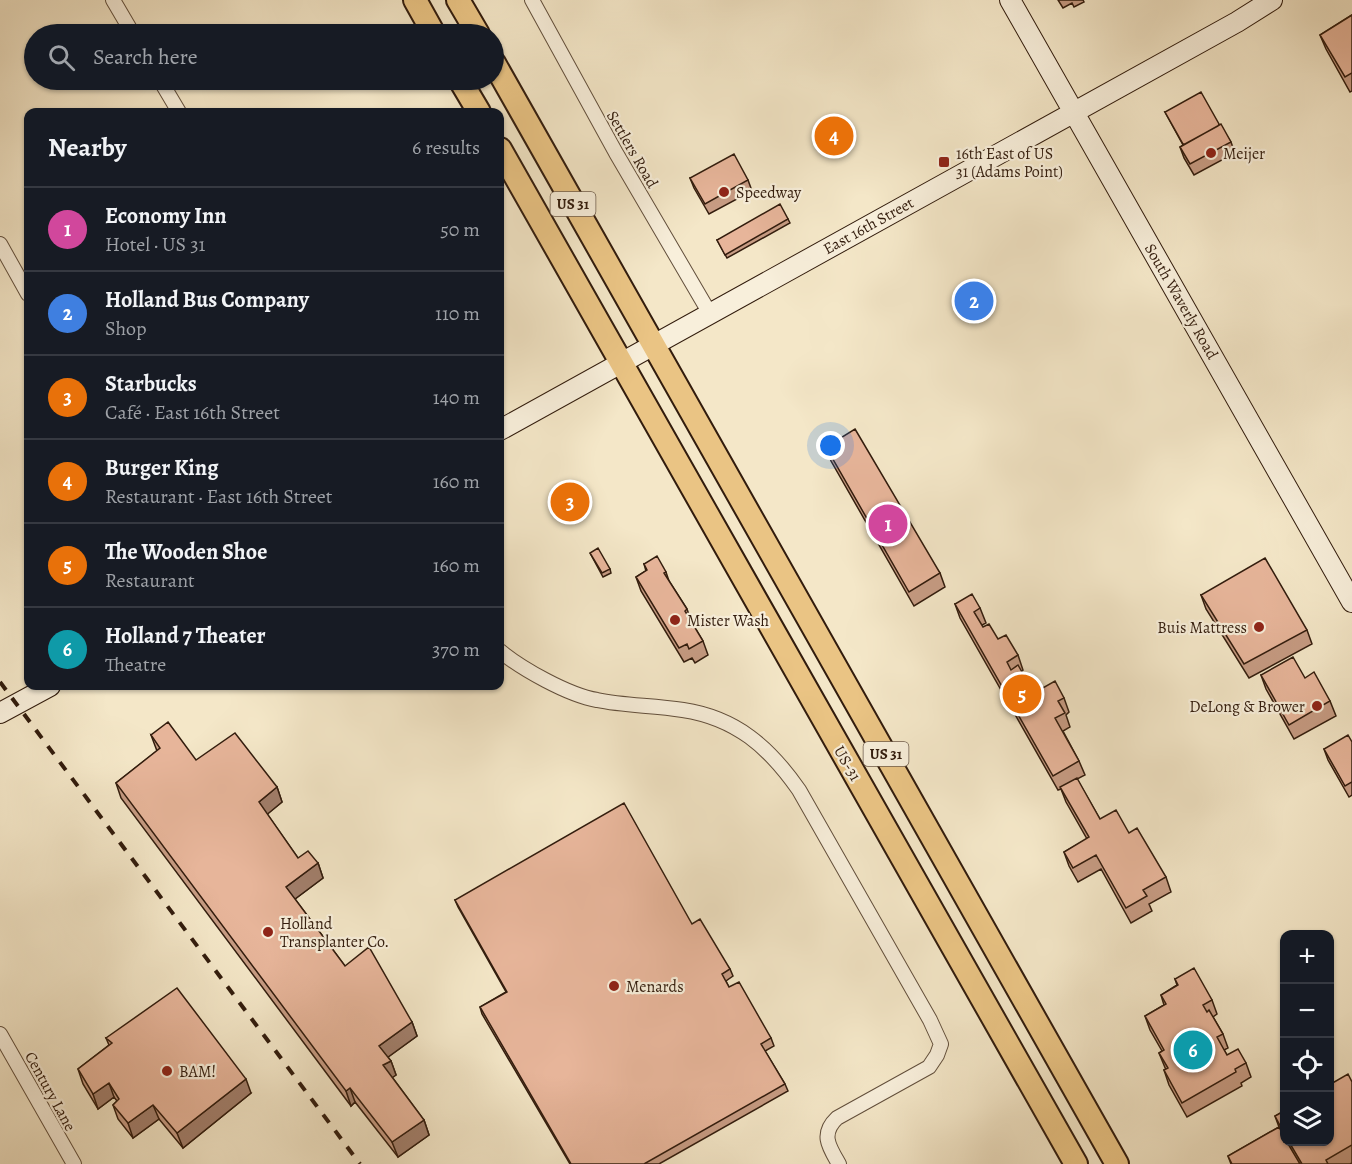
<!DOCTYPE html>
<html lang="en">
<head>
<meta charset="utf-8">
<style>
	:root { --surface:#171b24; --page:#242831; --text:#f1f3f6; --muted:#9ea1a6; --line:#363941; --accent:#d93025 }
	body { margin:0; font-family:Alegreya,serif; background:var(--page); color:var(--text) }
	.controls { position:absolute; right:18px; bottom:18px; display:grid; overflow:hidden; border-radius:12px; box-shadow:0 2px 4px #0004 }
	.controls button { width:54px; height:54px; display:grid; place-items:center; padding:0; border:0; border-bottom:2px solid var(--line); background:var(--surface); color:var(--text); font:30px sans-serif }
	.you { position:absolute; left:831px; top:446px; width:21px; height:21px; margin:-15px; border:4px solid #fff; border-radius:50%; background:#1a73e8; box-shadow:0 0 0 9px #1a73e833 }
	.badge { display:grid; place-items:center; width:39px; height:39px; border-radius:50%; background:var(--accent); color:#fff; font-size:20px; font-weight:700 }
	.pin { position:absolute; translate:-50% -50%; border:3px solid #fff; box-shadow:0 2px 6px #0006 }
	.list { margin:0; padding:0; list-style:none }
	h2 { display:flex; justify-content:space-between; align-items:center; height:78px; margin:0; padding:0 24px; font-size:26px }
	h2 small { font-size:20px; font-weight:400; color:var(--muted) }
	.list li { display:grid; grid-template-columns:39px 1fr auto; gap:18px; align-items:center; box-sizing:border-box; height:84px; padding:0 24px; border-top:2px solid var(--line) }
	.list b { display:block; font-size:22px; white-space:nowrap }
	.list p { margin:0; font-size:20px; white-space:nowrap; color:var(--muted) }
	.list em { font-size:20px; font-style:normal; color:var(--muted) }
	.icon { flex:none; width:33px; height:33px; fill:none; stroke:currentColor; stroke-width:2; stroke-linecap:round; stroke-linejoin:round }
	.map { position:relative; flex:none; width:1352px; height:1164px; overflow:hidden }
	.search { position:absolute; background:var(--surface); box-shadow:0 2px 4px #0004; left:24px; top:24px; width:480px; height:66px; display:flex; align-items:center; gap:15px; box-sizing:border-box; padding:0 21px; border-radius:33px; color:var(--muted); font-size:22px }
	.panel { position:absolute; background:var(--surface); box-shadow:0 2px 4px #0004; left:24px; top:108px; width:480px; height:582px; border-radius:12px }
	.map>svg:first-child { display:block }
</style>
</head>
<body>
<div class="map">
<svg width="1352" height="1164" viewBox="0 0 1352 1164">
	<rect width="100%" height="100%" fill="#f4e7c8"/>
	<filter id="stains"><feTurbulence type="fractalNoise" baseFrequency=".00333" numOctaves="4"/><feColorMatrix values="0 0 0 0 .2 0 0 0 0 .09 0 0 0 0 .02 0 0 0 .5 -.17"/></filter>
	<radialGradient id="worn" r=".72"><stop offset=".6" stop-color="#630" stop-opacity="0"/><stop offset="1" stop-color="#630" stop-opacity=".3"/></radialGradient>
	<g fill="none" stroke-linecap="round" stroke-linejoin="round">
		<defs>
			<path id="minor" d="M113 0 133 34
				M532 0 616 153 709 312
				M160 80 179 112
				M0 244 28 294
				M500 651C522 669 568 695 597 700 625 706 654 705 683 710 736 718 769 747 799 790L930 1020 941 1044 937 1055 929 1067 837 1118C820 1134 829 1147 839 1164
				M0 1034 74 1164"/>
			<path id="secondary" d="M1010 0 1352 602
				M500 430 1237 22 1272 0
				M0 713 50 686"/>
			<path id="trunk" d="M415 0 434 34
				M458 0 478 34
				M494 63 1117 1164
				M460 80 479 112
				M500 149 1076 1164"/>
		</defs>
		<use href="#minor" stroke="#624f3c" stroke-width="16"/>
		<use href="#secondary" stroke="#321c0d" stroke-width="22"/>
		<use href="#trunk" stroke="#321c0d" stroke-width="26"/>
		<use href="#minor" stroke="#f8efdb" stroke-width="14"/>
		<use href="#secondary" stroke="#f8efdb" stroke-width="20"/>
		<use href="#trunk" stroke="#eac484" stroke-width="22"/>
		<path stroke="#321c0d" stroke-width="4" stroke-dasharray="10 10" stroke-linecap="butt" d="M0 682 360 1164"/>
	</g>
	<path fill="#c79c84" stroke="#321c0d" stroke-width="1.5" d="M1058 0H1083L1084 2 1074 7 1072 3 1063 8Z
		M1352 15V91L1350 92 1326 49 1320 35Z
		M1165 112 1219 125 1231 142 1235 153 1194 175 1184 158 1180 147 1183 145Z
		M690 178 748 180 752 191 709 214 694 188Z
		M788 219 790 223 727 258 717 240Z
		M826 447 940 573 945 587 914 606 831 461Z
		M590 553 610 569 611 573 603 577Z
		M644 564 666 572 669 581 687 609 692 623 703 641 708 655 695 663 692 658 684 662 641 591 636 577 646 571Z
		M1201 595 1307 630 1312 644 1249 678 1206 609Z
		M955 604 980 608 986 623 982 625 983 627 1018 655 1023 670 1021 671 1034 693 1064 698 1069 712 1066 715 1070 727 1063 731 1079 761 1085 775 1077 779 1100 819 1129 833 1166 877 1171 892 1149 904 1152 911 1131 923 1101 869 1078 882 1069 866 1064 852 1087 839 1066 802 1061 789 1058 790 960 618Z
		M1261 675 1305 678 1330 701 1336 716 1294 739 1266 689Z
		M151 735 196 760 277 787 282 802 267 814 298 858 318 863 323 878 295 899 345 966 412 1022 417 1036 388 1057 391 1061 396 1075 392 1077 424 1120 429 1135 398 1157 355 1102 351 1106 121 798 116 783 157 751Z
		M1352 742V795L1349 797 1328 760 1324 749Z
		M455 900 692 924 730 969 733 976 726 981 729 987 771 1038 774 1046 765 1051 785 1084 788 1091 659 1164H570L482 1014 480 1007 506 992 458 907Z
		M1175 979 1212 1000 1217 1014 1213 1017 1223 1034 1228 1048 1224 1050 1227 1055 1246 1063 1251 1077 1241 1083 1242 1086 1187 1117 1169 1085 1164 1070H1166L1159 1053 1162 1051 1150 1030 1145 1016 1164 1005 1161 995 1177 985Z
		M106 1038 251 1093 183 1148 159 1119 133 1138 118 1119 113 1105 117 1101 114 1097 98 1109 83 1084 78 1069 109 1045Z
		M1352 1082V1163L1350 1164H1231L1228 1156 1279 1127 1275 1116 1284 1111V1142H1329Z"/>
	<path fill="#a27f6c" stroke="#321c0d" stroke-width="1.5" d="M277 787 282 802 264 817 259 802Z
		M318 863 323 878 291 902 286 887Z
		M412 1022 417 1036 384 1060 379 1046Z
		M391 1061 396 1075 389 1080 383 1065Z
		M246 1079 251 1093 183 1148 177 1133Z
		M109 1083 114 1097 98 1109 93 1094Z
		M350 1088 355 1102 351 1106 346 1091Z
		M153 1105 159 1119 133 1138 128 1123Z
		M424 1120 429 1135 398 1157 392 1142Z"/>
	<path fill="#e7b59a" stroke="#321c0d" stroke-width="1.5" d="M1352 15V73L1345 77 1320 35Z
		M1201 92 1219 124 1218 126 1185 144H1183L1165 112Z
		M1221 124 1231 142 1190 164 1180 147Z
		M734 154 748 180 705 204 690 178Z
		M780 204 788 219 725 255 717 240Z
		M855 429 940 573 909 592 826 447Z
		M598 548 610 569 602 573 590 553Z
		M657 556 666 572 664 573 687 609 685 611 703 641 689 649 687 644 679 648 636 577 647 570 644 564Z
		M1265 558 1307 630 1244 664 1201 595Z
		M972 594 980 608 974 612 983 627 989 624 998 639 1006 635 1018 655 1007 662 1011 670 1018 665 1034 693 1055 681 1064 698 1058 701 1065 713 1055 718 1079 761 1053 776 955 604Z
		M1293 657 1305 678 1314 672 1330 701 1289 725 1261 675Z
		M168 722 196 760 235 733 277 787 259 802 298 858 308 851 318 863 286 887 345 966 369 947 412 1022 379 1046 391 1061 383 1065 424 1120 392 1142 350 1088 346 1091 116 783 160 748 151 735Z
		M1348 735 1352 742V782L1345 786 1324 749Z
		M1077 778 1100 819 1116 810 1129 833 1137 828 1166 877 1143 890 1147 896 1126 908 1096 855 1073 868 1064 852 1089 837 1060 787Z
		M624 803 692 924 700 919 730 969 722 974 729 987 739 982 771 1038 761 1044 785 1084 644 1164H571L480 1007 507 992 455 900Z
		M1194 968 1212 1000 1203 1005 1207 1012 1209 1010 1223 1034 1217 1037 1227 1055 1238 1049 1246 1063 1235 1069 1236 1072 1182 1103 1164 1070 1168 1068 1159 1053 1164 1050 1145 1016 1166 1004 1161 995 1178 985 1175 979Z
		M177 988 246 1079 177 1133 153 1105 128 1123 113 1105 119 1099 109 1083 93 1094 78 1069 112 1043 106 1038Z
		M1348 1074 1352 1082V1145L1326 1160 1328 1164H1302L1289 1142H1329V1085Z
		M1284 1111V1133L1275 1116Z
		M1279 1127 1284 1137V1142H1287L1300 1164H1232L1228 1156Z"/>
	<g fill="#8f2418" stroke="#f8efdb" stroke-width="2">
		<circle cx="1211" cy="153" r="6"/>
		<rect x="938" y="156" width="12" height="12" rx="3"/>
		<circle cx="724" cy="192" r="6"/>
		<circle cx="675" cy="620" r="6"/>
		<circle cx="1259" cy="627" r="6"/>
		<circle cx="1317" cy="706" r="6"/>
		<circle cx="268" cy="932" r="6"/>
		<circle cx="614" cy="986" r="6"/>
		<circle cx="167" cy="1071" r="6"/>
	</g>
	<g text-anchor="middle" stroke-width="4.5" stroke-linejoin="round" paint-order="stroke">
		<g fill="#f8efdb" stroke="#6d5b4b" stroke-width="1.5">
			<rect x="550.5" y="192" width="45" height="24" rx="4.5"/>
			<rect x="863.5" y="742" width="45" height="24" rx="4.5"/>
		</g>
		<g font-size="15" font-weight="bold" fill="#321c0d">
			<text x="573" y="209">US 31</text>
			<text x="886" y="759">US 31</text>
		</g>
		<g font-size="16" fill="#321c0d" stroke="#f8efdb">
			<text transform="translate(633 149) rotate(60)" y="6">Settlers Road</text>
			<text transform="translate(868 225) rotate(-29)" y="6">East 16th Street</text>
			<text transform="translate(1182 301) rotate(60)" y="6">South Waverly Road</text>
			<text transform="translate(848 763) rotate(60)" y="6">US-31</text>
			<text transform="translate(51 1091) rotate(61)" y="6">Century Lane</text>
		</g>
		<g font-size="16" fill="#321c0d" stroke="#f8efdb" text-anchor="start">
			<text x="956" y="159">16th East of US<tspan x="956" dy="18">31 (Adams Point)</tspan></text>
			<text x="1223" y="159">Meijer</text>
			<text x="736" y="198">Speedway</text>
			<text x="687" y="626">Mister Wash</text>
			<text x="1247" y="633" text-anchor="end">Buis Mattress</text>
			<text x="1305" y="712" text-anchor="end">DeLong &amp; Brower</text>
			<text x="280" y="929">Holland<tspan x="280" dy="18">Transplanter Co.</tspan></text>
			<text x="626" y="992">Menards</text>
			<text x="179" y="1077">BAM!</text>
		</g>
	</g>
	<rect width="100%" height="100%" filter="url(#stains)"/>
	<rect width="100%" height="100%" fill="url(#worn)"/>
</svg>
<div class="controls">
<button>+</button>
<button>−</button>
<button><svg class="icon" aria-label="locate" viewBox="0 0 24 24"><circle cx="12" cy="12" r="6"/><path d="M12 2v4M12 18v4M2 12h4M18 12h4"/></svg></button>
<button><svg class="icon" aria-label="layers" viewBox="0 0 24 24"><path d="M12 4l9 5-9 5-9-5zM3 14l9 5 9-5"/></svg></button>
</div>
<div class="you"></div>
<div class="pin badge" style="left:888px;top:524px;background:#d1479c">1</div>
<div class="pin badge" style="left:974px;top:301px;background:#3f7fe0">2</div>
<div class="pin badge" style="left:570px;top:502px;background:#e8710a">3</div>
<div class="pin badge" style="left:834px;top:136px;background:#e8710a">4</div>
<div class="pin badge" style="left:1022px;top:694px;background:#e8710a">5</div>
<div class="pin badge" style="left:1193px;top:1050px;background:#0f9aa8">6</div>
<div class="search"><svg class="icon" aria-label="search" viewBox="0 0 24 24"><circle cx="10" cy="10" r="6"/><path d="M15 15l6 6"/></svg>Search here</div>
<section class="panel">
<h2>Nearby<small>6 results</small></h2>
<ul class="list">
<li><span class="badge" style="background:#d1479c">1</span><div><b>Economy Inn</b><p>Hotel · US 31</p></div><em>50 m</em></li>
<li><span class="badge" style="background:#3f7fe0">2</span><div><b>Holland Bus Company</b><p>Shop</p></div><em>110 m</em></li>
<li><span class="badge" style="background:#e8710a">3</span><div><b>Starbucks</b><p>Café · East 16th Street</p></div><em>140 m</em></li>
<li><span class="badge" style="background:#e8710a">4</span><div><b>Burger King</b><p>Restaurant · East 16th Street</p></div><em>160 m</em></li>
<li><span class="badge" style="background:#e8710a">5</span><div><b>The Wooden Shoe</b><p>Restaurant</p></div><em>160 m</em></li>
<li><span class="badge" style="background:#0f9aa8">6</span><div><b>Holland 7 Theater</b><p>Theatre</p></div><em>370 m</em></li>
</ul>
</section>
</div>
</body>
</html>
